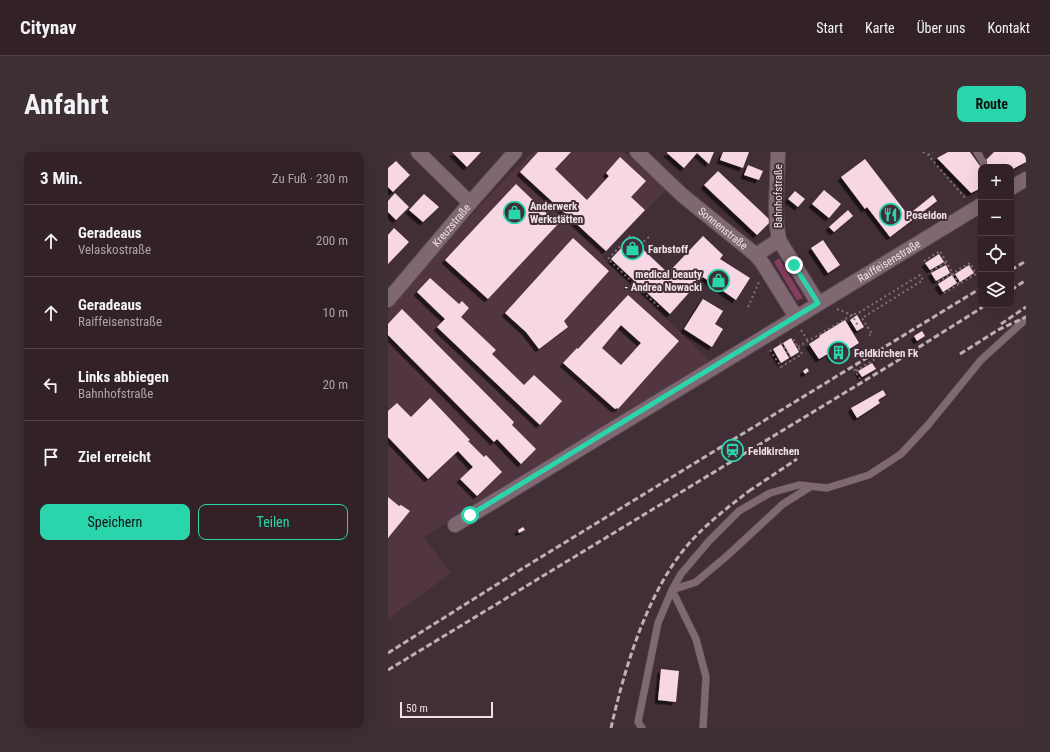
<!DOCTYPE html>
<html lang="de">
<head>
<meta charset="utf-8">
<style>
	:root { --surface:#322228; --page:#3d2f34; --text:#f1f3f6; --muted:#a8a4a8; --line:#4d3f45; --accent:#2ad5ac }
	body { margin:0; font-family:"Roboto Condensed",sans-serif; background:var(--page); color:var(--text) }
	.controls { position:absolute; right:12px; top:12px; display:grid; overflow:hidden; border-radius:8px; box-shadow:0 4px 16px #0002 }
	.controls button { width:36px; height:36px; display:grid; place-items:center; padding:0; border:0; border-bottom:1px solid var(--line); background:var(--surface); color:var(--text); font:20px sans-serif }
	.scale { position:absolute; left:12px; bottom:10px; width:93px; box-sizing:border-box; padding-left:4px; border:2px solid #eee1e6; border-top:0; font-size:11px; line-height:14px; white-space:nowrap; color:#eee1e6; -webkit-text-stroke:3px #422e36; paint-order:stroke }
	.stop { position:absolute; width:12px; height:12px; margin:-9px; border:3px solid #2ad5ac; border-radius:50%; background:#fff }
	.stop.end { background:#2ad5ac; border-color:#fff; box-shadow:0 1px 4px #0008 }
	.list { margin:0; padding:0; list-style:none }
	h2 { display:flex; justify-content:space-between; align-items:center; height:52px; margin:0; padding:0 16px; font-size:17px }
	h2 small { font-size:13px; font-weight:400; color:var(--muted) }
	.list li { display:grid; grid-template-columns:26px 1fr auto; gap:12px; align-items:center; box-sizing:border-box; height:72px; padding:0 16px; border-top:1px solid var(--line) }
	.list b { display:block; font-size:15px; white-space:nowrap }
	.list p { margin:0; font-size:13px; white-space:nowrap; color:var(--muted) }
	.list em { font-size:13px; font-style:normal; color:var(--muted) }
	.actions { display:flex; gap:8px; padding:12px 16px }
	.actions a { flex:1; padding:9px 0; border:1px solid var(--accent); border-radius:8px; text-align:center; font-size:14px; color:var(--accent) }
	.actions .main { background:var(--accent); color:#111 }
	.icon { flex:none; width:22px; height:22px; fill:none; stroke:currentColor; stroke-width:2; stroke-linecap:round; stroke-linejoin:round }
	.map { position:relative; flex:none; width:638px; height:576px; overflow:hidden; border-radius:8px }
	header { display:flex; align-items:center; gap:24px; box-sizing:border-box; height:56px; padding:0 20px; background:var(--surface); border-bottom:1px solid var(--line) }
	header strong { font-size:19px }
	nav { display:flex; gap:22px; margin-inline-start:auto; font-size:14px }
	.intro { display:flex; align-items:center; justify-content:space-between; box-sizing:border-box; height:96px; padding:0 24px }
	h1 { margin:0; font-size:28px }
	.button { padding:10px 18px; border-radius:8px; background:var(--accent); color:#111; font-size:14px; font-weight:700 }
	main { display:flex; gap:24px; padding:0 24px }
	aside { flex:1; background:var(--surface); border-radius:8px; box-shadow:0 4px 16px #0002 }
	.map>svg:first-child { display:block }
</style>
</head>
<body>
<header>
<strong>Citynav</strong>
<nav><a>Start</a><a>Karte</a><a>Über uns</a><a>Kontakt</a></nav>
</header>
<div class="intro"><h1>Anfahrt</h1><a class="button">Route</a></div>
<main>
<aside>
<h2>3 Min.<small>Zu Fuß · 230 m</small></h2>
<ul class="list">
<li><svg class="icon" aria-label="ahead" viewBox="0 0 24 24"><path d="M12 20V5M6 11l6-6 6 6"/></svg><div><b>Geradeaus</b><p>Velaskostraße</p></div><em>200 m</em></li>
<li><svg class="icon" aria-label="ahead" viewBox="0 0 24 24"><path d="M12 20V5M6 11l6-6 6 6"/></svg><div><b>Geradeaus</b><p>Raiffeisenstraße</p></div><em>10 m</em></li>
<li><svg class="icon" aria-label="left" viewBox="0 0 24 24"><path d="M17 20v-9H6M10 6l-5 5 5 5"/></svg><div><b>Links abbiegen</b><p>Bahnhofstraße</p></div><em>20 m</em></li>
<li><svg class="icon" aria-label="arrive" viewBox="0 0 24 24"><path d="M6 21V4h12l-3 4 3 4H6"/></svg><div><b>Ziel erreicht</b></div></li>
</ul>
<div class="actions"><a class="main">Speichern</a><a>Teilen</a></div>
</aside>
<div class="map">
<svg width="638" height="576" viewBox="0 0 638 576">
	<defs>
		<filter id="shadow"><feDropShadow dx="-3.5" dy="3.5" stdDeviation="0" flood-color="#0009"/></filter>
	</defs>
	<rect width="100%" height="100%" fill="#422e36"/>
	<path fill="#513641" d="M145 0H236L278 37 214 105 323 210 36 385 63 421 0 467V159L51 98 121 23Z"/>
	<path fill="#823e5f" d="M391 106 415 146 409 149 386 110Z"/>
	<path fill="#f8d7e4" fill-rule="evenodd" filter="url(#shadow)" d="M64 0H93L79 15Z
		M150 0H183L167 17 199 48 221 24 218 21 232 5 258 29 243 45 257 58 218 99 132 20Z
		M279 0H326L321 12 309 1 296 16 279 1Z
		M335 0H361L355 16 332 8Z
		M560 0H582L592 14 606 0H638V10L623 18V15H593V36L583 41 549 6Z
		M477 7 520 63 545 43 549 49 502 85 479 55 477 57 453 25Z
		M8 9 22 23 5 40 0 35V16Z
		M360 13 375 19 371 28 356 23Z
		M330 19 383 69 369 83 316 33Z
		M128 32 170 72 100 147 57 108Z
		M436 38 453 52 441 66 424 52Z
		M407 39 417 47 410 55 400 47Z
		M7 41 21 55 8 68 0 60V49Z
		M36 42 51 55 35 70 21 58Z
		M460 58 465 64 446 80 441 75Z
		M6 76 21 90 0 112V83Z
		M315 84 335 103 332 107 362 126 348 148 315 125 282 162 223 107 243 86 280 121Z
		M185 86 221 119 176 169 180 175 151 197 138 180 117 161Z
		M435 88 452 113 440 121 423 96Z
		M551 102 556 110 542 118 537 111Z
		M558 113 562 121 548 129 543 121Z
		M581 113 586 121 572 130 567 122Z
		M564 123 569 131 555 140 550 132Z
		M42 126 71 152 74 149 81 156 73 165 108 198 104 202 136 233 146 223 174 249 152 273 49 175 57 167 29 140Z
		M240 143 291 189 230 257 229 256 227 257 175 211 189 196 190 197ZM233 173 253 191 233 213 214 196Z
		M315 147 335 159 327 172 335 177 324 195 296 177Z
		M14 157 126 270 124 273 148 297 133 312 109 287 106 290 0 183V172Z
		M469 163 476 175 469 179 462 168Z
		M457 168 471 191 445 207 441 201 431 207 421 192 432 185 431 184Z
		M534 179 537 184 529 189 526 184Z
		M403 186 411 200 403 205 395 191Z
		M393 192 401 206 393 211 385 197Z
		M484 211 488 217 474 225 470 219Z
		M419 216 421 219 417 222 415 219Z
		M495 238 498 243 490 248 492 251 469 266 463 256Z
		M42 246 82 288 80 289 96 305 98 303 114 320 89 344 72 327 85 315 70 299 40 327 0 285V259L9 251 23 265Z
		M0 345 11 354 13 353 22 359 0 386Z
		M135 375 137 378 131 381 130 378Z
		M273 517 291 519 288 550 270 548Z"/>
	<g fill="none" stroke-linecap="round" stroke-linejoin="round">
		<defs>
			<path id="lane" d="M589 0 595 10
				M284 438 308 430 340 403 395 352 422 335
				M284 438 308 487 318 525 315 576
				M254 576 250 570 270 471 284 438 293 422 321 389 351 359 382 341 411 333 439 336 481 323 513 302 540 273 593 208 638 167"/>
			<g id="street">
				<path d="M30 0 82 51"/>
				<path id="s1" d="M249 0 294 43 368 103 375 112 408 165"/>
				<path d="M390 0 388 55 389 74 391 88 430 151"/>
				<path d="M623 36 638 27"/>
				<path d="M368 103 391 88"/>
				<path id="s2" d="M0 148 82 51 127 0"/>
				<path id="s3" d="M67 373 593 53"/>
			</g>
		</defs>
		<use href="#lane" stroke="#5b4b52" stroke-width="8"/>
		<use href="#street" stroke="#5b4b52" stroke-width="16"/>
		<path stroke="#827077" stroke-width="2" stroke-dasharray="2 3" stroke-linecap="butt" d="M535 0 540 3 578 47
			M540 3 545 0
			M261 85 253 92 243 83 220 107 272 156
			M536 109 552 99 571 132
			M543 119 559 110
			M550 130 582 111 588 122 556 141
			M360 155 371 130
			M449 157 464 163 470 174
			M413 178 420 189
			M393 191 404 208
			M410 195 464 163 472 160 532 123 535 128 474 166 484 182 481 183
			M382 198 393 215 414 202 404 185
			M466 217 472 227
			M468 219 492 204 494 207 501 204"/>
		<use href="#lane" stroke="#7f6872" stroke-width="7"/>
		<use href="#street" stroke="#7f6872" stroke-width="14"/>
		<path stroke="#bfb0b6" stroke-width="3" stroke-dasharray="6 3" stroke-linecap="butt" d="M623 118 638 109
			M623 138 638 128
			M613 172 638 155
			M572 202 610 178 638 165
			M361 339 409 307
			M0 501 127 421 593 136
			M0 518 509 209 598 153
			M223 576C237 514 261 434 305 387 323 368 344 352 365 336"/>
	</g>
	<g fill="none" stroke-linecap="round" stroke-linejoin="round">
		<path stroke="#2ad5ac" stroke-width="5" d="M82 363 430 151 406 113"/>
	</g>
	<defs>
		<symbol id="shop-ring" viewBox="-11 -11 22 22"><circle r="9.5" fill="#422e36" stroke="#2ad5ac" stroke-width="1.5"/><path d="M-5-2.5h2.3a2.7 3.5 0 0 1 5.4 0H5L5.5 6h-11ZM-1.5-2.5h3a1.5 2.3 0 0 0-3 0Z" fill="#2ad5ac"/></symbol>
		<symbol id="restaurant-ring" viewBox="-11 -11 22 22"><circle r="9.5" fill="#422e36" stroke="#2ad5ac" stroke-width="1.5"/><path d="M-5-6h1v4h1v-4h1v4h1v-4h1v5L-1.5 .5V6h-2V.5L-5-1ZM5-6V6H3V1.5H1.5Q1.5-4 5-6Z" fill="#2ad5ac"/></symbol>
		<symbol id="building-ring" viewBox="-11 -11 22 22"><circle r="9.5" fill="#422e36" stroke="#2ad5ac" stroke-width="1.5"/><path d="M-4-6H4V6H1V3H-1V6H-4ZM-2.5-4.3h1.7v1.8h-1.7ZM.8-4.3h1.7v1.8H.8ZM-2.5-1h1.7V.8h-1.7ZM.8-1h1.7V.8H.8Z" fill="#2ad5ac"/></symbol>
		<symbol id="station-ring" viewBox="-11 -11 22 22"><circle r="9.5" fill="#422e36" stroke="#2ad5ac" stroke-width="1.5"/><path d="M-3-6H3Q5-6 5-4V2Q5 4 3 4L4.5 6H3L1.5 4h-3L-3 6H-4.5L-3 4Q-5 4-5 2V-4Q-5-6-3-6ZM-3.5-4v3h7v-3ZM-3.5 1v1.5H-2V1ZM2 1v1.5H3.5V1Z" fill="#2ad5ac"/></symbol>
	</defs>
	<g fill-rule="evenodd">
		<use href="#shop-ring" x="114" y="48" width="25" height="25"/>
		<use href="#restaurant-ring" x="490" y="50" width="25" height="25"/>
		<use href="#shop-ring" x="232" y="84" width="25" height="25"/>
		<use href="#shop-ring" x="318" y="116" width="25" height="25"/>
		<use href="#building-ring" x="438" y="188" width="25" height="25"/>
		<use href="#station-ring" x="332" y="286" width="25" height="25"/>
	</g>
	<g text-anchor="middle" stroke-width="4" stroke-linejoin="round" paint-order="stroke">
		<g font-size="11" fill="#eee1e6" stroke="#422e36">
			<text transform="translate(390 44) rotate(-90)" y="4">Bahnhofstraße</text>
			<text dy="4" stroke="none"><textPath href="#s2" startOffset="98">Kreuzstraße</textPath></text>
			<text dy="4" stroke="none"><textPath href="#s1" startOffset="115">Sonnenstraße</textPath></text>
			<text dy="4" stroke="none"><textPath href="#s3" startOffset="508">Raiffeisenstraße</textPath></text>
		</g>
		<g font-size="11" font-weight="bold" fill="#eee1e6" stroke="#422e36" text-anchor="start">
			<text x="142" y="58">Anderwerk<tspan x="142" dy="13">Werkstätten</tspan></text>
			<text x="518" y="67">Poseidon</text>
			<text x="260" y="101">Farbstoff</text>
			<text x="314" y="126" text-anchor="end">medical beauty<tspan x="314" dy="13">- Andrea Nowacki</tspan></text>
			<text x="466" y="205">Feldkirchen Fk</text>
			<text x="360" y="303">Feldkirchen</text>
		</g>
	</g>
</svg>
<div class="controls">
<button>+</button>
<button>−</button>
<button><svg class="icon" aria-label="locate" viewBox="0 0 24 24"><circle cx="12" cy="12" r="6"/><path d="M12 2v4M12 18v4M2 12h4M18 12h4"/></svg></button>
<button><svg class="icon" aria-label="layers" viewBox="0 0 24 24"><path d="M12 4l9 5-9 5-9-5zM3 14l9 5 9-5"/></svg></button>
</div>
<div class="scale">50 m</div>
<div class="stop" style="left:82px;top:363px"></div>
<div class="stop end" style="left:406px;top:113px"></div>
</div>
</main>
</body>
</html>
